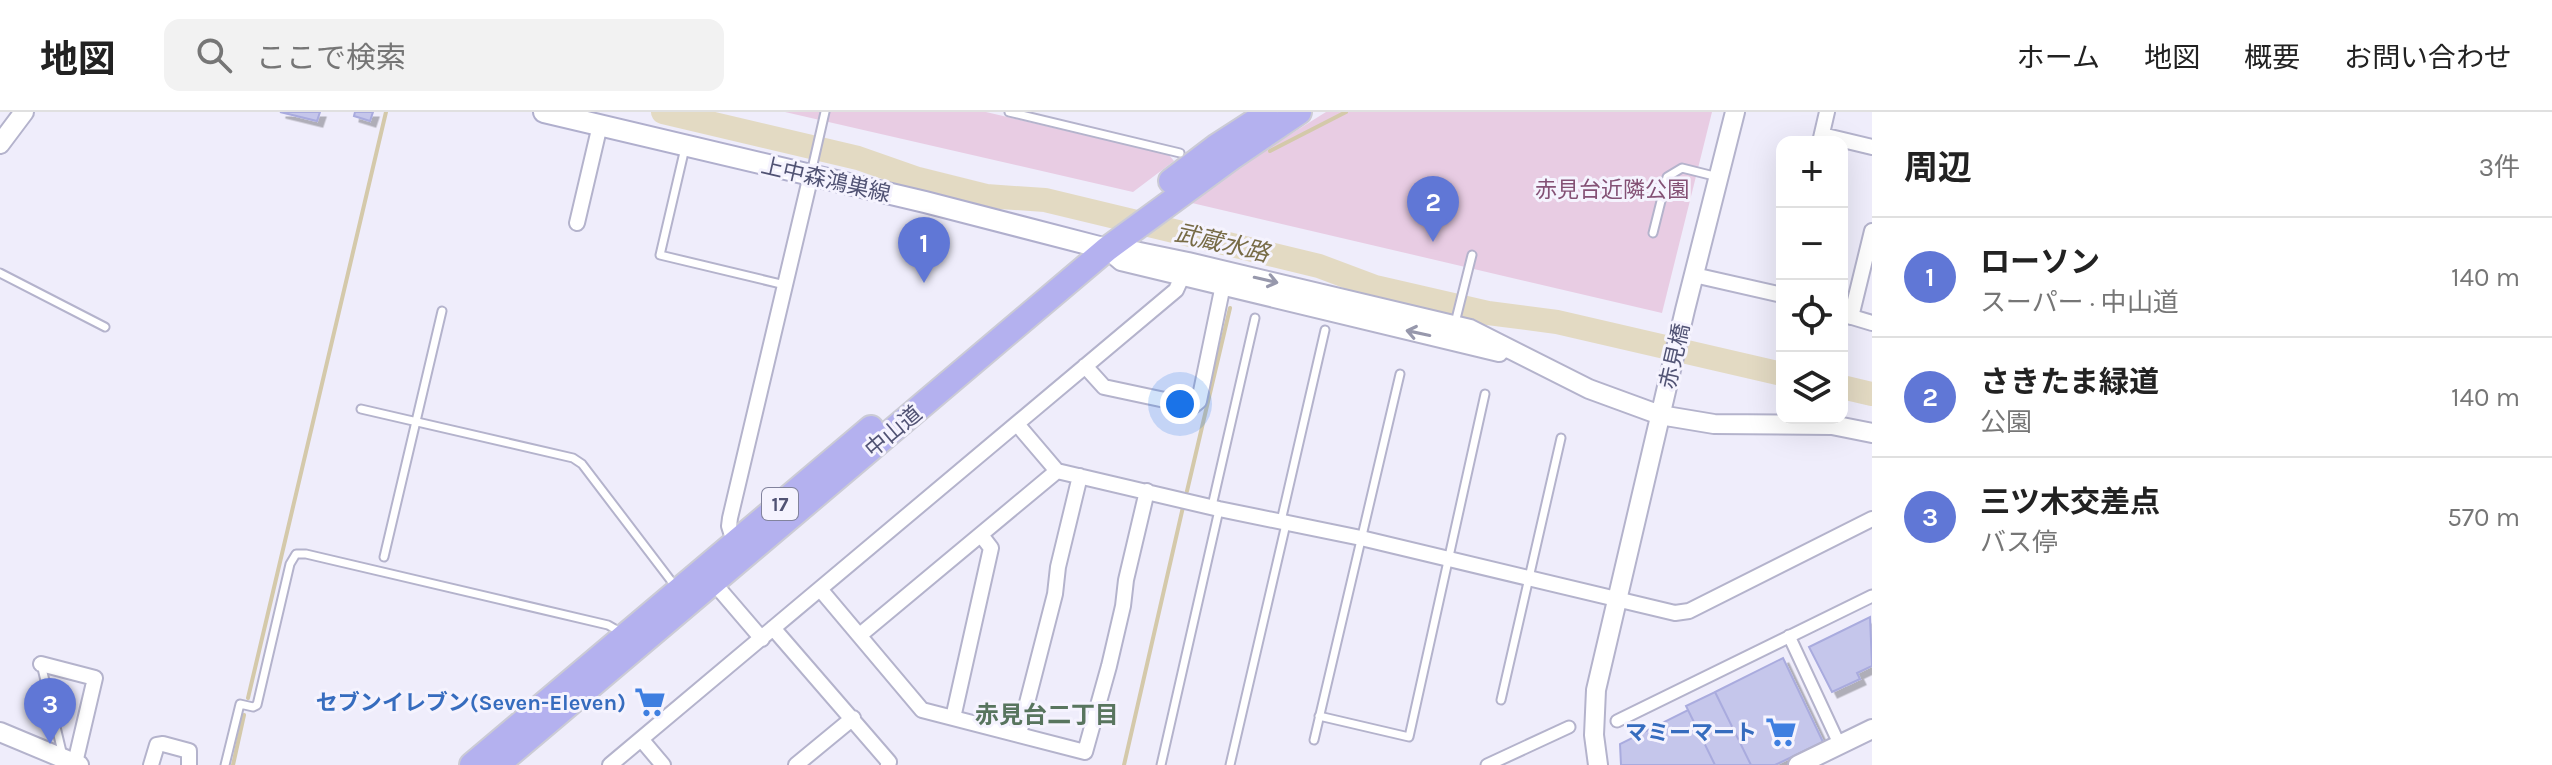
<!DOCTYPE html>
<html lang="ja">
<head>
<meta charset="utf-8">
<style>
	:root { --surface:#fff; --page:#f2f2f2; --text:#222; --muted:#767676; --line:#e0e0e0; --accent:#6077d6 }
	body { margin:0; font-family:Karla,"Noto Sans JP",sans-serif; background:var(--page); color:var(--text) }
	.controls { position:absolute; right:24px; top:24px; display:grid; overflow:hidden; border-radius:16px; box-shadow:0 8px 32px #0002 }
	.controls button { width:72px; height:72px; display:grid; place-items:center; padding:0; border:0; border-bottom:2px solid var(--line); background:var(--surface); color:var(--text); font:40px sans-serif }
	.you { position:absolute; left:1180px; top:292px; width:28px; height:28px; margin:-20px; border:6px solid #fff; border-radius:50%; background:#1a73e8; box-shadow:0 0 0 12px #1a73e833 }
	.badge { display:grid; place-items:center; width:52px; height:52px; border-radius:50%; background:var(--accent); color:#fff; font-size:26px; font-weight:700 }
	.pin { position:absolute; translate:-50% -66px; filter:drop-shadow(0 2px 4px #0008) }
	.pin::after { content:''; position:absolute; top:42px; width:28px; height:24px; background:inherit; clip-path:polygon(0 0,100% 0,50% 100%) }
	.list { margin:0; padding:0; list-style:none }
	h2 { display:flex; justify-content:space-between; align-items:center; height:104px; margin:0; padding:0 32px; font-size:34px }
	h2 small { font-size:26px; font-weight:400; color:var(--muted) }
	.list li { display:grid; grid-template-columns:52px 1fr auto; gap:24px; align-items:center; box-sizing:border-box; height:120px; padding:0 32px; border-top:2px solid var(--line) }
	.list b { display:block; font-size:30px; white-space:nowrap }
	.list p { margin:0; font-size:26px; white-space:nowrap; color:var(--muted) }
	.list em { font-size:26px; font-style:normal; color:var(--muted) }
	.icon { flex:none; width:44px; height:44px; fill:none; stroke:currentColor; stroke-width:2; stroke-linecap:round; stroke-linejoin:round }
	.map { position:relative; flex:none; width:1872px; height:653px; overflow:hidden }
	header { display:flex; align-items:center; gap:48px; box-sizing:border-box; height:112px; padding:0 40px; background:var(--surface); border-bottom:2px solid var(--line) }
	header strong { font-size:38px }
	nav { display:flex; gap:44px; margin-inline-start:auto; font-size:28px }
	.search { width:560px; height:72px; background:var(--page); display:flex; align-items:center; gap:20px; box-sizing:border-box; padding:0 28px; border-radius:16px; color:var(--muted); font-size:30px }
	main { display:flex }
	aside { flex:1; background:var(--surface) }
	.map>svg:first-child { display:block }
</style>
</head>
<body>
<header>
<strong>地図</strong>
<div class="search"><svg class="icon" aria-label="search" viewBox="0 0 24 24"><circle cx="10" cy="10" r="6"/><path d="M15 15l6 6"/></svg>ここで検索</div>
<nav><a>ホーム</a><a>地図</a><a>概要</a><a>お問い合わせ</a></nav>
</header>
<main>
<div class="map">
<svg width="1872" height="653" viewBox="0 0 1872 653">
	<defs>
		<filter id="shadow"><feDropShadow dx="5.5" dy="5.5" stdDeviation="0" flood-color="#0004"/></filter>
	</defs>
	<rect width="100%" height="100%" fill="#efedfb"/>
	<path fill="#e8cce3" d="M785 0H986L1169 43 1174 49 1133 80Z
		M1326 0H1712L1662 201 1192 91 1243 52Z"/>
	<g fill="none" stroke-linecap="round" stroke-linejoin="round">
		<path stroke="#d4c9aa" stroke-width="4" d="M1270 39 1346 0
			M1187 379 1230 196
			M248 586 386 0
			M233 653 244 603
			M1124 653 1183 395"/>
		<path stroke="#e3dac3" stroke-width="24" d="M663 0 858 46 918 67 986 84 1045 88 1319 154 1375 175 1488 201 1557 210 1782 262
			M1842 275 1872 282"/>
	</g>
	<path fill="#c5c6eb" stroke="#a9abde" stroke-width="2" filter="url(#shadow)" d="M280 0H320L317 9Z
		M355 0H373L370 9 354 4Z
		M1870 505 1872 554 1857 561 1860 567 1832 580 1809 535Z
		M1783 546 1823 630 1775 653H1751L1715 580Z
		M1715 580 1751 653H1715L1686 594Z
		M1688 598 1715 653H1621L1620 632Z"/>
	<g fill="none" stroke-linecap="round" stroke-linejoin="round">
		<defs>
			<path id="service" d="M1009 0 1180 41
				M685 36 660 143 785 173
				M811 61 825 0
				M1653 121 1667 65 1682 56 1718 65
				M0 161 105 215
				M1455 211 1472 143
				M361 297 573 346 582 352 675 474
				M1212 394 1255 206
				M1281 409 1325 218
				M384 445 442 199
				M41 552 63 644
				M1501 588 1561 326
				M1319 604 1409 625 1485 282
				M1314 628 1400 262
				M225 653 240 592 253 595 257 593 290 452 296 442H306L608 513 622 521
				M1161 653 1219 398
				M1230 653 1286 412"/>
			<path id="pedestrian" d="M1789 524 1836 625
				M1617 609 1872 484
				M1487 653 1569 615"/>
			<path id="minor" d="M1822 23 1872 35
				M1820 30 1827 0
				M577 111 600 13
				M1694 163 1782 183
				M1842 202 1872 211
				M1851 205 1872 119
				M1085 254 1104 275 1193 294 1199 289 1223 173
				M1017 312 1057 359 1219 397 1361 426 1675 501 1689 499 1872 407
				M734 430 729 414 730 406 811 63
				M714 471 762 527
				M820 477 922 598 1085 640 1109 554 1123 494 1126 468 1147 379
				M773 516 889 650 888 653
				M860 523 1057 359
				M41 552 95 566 75 651
				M953 606 991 436 981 423
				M1019 622 1055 482 1058 455 1080 364
				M641 627 663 653
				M151 653 157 633 163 632 189 639V653
				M610 653 1176 178 1186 156
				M796 653 853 606"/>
			<path id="tertiary" d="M0 32 24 0
				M1107 137 1130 138 1188 150 1470 217 1589 277 1660 303 1714 312 1832 313 1872 321
				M1107 137 1121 149 1499 240
				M0 620 79 653
				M1598 653 1594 623 1596 578 1685 198 1735 0
				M1798 653 1872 617"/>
			<path id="secondary" d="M544 0 925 90 1107 137"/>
			<path id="trunk" d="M1171 69 1217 34 1265 3
				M472 653 871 316
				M497 653 1107 137 1231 46 1299 0"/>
		</defs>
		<use href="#service" stroke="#b4b3cc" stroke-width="11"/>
		<use href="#pedestrian" stroke="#b4b3cc" stroke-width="15"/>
		<use href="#minor" stroke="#b4b3cc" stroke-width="18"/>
		<use href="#tertiary" stroke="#b4b3cc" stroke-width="22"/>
		<use href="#secondary" stroke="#b0afcd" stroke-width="24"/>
		<use href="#trunk" stroke="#cbcbd5" stroke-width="28"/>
		<use href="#service" stroke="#fff" stroke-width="7"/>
		<use href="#pedestrian" stroke="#fff" stroke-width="11"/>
		<use href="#minor" stroke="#fff" stroke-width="14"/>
		<use href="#tertiary" stroke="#fff" stroke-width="18"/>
		<use href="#secondary" stroke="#fff" stroke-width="20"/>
		<use href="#trunk" stroke="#b4b1ef" stroke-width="24"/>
	</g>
	<defs><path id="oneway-shaft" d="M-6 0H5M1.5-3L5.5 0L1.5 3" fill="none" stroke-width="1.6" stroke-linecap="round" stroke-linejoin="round" transform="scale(2)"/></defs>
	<g stroke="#9798ac">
		<use href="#oneway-shaft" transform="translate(1266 168) rotate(13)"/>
		<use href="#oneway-shaft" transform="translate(1418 221) rotate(-168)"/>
	</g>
	<defs>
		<symbol id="supermarket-bare" viewBox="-9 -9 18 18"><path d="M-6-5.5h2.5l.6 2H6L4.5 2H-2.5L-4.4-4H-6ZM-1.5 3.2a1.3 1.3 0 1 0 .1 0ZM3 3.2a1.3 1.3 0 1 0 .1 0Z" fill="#3f7fe0" stroke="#f5f3fe" stroke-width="2.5" paint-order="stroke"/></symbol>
	</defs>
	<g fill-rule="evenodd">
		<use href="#supermarket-bare" x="628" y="568" width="44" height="44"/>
		<use href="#supermarket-bare" x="1759" y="598" width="44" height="44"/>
	</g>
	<g text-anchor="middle" stroke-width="6" stroke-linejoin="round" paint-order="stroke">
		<rect fill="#f5f3fe" stroke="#82839d" stroke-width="2" x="762" y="376" width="36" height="32" rx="6"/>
		<g font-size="20" font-weight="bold" fill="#515374">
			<text x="780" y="399">17</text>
		</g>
		<g font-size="22" fill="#515374" stroke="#f5f3fe">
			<text transform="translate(826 67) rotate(13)" y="8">上中森鴻巣線</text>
			<text transform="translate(1674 244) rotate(-77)" y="8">赤見橋</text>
			<text transform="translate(893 319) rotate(-40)" y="8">中山道</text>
		</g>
		<g font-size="22" fill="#845175" stroke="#f5f3fe">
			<text x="1612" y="85">赤見台近隣公園</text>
		</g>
		<g font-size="22" font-weight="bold" fill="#366cbe" stroke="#f5f3fe" text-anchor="end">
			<text x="626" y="598">セブンイレブン(Seven-Eleven)</text>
			<text x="1757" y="628">マミーマート</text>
		</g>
		<g font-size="24" font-style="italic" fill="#776b46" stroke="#f5f3fe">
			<text transform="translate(1222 131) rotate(13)" y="8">武蔵水路</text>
		</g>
		<g font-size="24" font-weight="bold" fill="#58755e" stroke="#f5f3fe">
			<text x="1047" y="611">赤見台二丁目</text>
		</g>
	</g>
</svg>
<div class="controls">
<button>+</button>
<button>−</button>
<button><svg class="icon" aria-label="locate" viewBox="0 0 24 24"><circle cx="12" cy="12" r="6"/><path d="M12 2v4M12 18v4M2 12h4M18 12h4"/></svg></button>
<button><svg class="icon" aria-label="layers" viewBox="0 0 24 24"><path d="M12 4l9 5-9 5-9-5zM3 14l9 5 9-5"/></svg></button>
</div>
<div class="you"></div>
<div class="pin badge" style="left:924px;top:171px">1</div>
<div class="pin badge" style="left:1433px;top:130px">2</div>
<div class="pin badge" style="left:50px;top:632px">3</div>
</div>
<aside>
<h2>周辺<small>3件</small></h2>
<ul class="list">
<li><span class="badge">1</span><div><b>ローソン</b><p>スーパー · 中山道</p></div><em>140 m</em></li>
<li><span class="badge">2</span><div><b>さきたま緑道</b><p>公園</p></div><em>140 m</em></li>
<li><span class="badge">3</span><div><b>三ツ木交差点</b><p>バス停</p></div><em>570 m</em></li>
</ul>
</aside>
</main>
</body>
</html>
